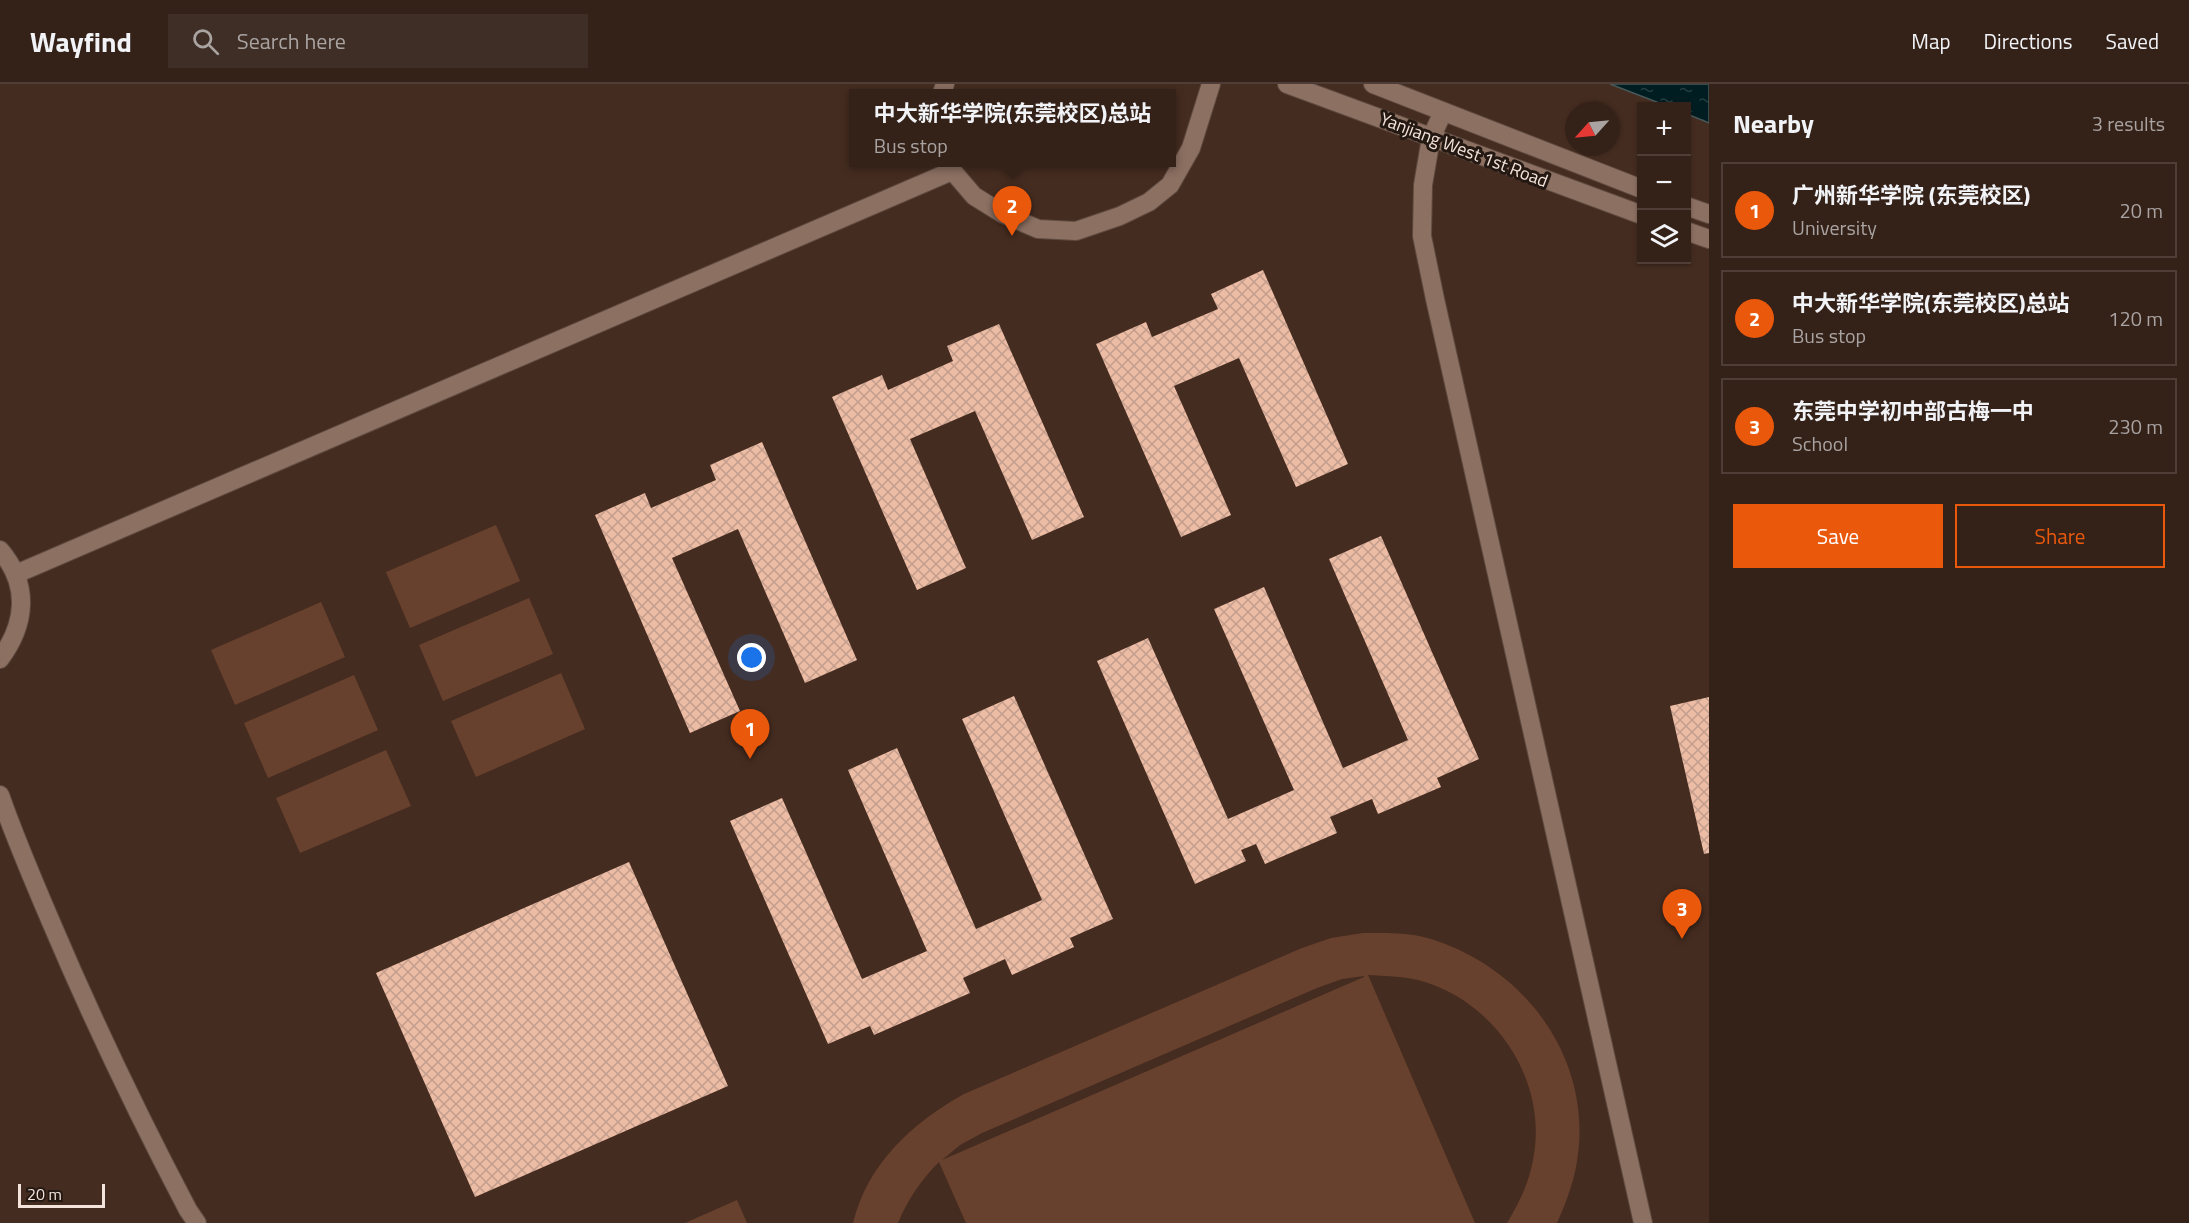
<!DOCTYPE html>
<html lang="en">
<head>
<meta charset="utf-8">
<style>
	:root { --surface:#342118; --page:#3f2e25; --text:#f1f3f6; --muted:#a9a3a2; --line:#4e3e37; --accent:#ea580c }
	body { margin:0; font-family:"Titillium Web","Noto Sans SC",sans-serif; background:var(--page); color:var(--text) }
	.controls { position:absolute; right:18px; top:18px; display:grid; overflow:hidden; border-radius:0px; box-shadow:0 2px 4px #0004 }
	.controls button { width:54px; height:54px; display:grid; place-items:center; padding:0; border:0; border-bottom:2px solid var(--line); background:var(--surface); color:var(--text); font:30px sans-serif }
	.compass { position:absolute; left:1565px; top:18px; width:54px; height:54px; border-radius:50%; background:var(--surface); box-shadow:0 2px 4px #0004; rotate:243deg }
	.scale { position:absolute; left:18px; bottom:15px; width:87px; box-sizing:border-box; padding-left:6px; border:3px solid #f3e3db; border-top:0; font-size:16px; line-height:21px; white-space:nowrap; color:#f3e3db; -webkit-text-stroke:4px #231812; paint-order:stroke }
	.you { position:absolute; left:752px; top:574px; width:21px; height:21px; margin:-15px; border:4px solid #fff; border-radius:50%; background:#1a73e8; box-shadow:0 0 0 9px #1a73e833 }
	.badge { display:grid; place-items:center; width:39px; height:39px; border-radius:50%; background:var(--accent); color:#fff; font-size:20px; font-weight:700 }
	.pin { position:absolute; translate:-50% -50px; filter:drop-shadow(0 2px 3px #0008) }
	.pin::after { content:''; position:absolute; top:32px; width:21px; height:18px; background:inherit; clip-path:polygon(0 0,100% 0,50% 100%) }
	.popup { position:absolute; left:849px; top:5px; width:327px; height:78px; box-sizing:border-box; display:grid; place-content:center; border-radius:0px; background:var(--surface); filter:drop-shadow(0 2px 4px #0005); font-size:20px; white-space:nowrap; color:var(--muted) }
	.popup b { font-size:22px; color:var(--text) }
	.popup::after { content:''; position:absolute; left:50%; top:100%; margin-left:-12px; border:12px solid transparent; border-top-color:var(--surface) }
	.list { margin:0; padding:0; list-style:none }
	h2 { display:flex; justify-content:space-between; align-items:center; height:78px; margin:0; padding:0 24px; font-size:26px }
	h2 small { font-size:20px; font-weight:400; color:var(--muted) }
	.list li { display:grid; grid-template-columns:39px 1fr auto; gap:18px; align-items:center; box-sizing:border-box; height:96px; margin:0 12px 12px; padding:0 12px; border:2px solid var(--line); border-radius:0px }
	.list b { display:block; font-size:22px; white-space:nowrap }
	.list p { margin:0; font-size:20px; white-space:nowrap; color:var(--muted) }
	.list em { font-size:20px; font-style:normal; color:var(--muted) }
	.actions { display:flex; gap:12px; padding:18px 24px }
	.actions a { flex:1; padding:14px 0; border:2px solid var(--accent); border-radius:0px; text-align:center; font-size:21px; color:var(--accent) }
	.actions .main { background:var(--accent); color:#fff }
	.icon { flex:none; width:33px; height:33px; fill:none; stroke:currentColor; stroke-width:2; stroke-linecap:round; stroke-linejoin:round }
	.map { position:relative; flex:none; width:1709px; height:1139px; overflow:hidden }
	header { display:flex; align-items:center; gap:36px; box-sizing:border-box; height:84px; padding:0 30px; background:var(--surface); border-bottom:2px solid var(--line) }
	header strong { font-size:28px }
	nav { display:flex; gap:33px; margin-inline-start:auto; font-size:21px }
	.search { width:420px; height:54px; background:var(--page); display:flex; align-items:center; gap:15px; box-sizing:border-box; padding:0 21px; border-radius:0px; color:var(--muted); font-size:22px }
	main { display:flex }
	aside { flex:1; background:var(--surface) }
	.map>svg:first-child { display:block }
</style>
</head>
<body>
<header>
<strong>Wayfind</strong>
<div class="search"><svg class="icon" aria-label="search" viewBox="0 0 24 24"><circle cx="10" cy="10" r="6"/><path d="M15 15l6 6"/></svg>Search here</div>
<nav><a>Map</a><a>Directions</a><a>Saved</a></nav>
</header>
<main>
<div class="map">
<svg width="1709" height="1139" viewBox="0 0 1709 1139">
	<defs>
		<pattern id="water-ripples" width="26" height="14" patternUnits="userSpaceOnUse" patternTransform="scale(1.5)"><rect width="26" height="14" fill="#001d21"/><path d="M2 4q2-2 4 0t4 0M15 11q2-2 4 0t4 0" fill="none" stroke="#263e41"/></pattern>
		<pattern id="building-cross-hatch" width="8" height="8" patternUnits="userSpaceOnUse" patternTransform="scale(1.5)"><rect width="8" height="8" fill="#ecbca5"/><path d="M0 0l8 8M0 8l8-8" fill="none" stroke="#c39e8c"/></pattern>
	</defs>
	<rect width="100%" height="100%" fill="#452c20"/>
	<path fill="#68412e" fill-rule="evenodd" d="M496 441 520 497 410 544 386 488Z
		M529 514 553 570 443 617 419 561Z
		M321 518 345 573 235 621 211 566Z
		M561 589 585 645 476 693 451 637Z
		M354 591 378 646 268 694 244 639Z
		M386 666 411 722 300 769 276 714Z
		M1363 849C1386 849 1409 848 1431 855 1528 885 1596 980 1576 1083 1572 1103 1565 1121 1557 1139H1507C1519 1119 1529 1099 1533 1076 1549 997 1495 916 1418 896 1401 892 1385 892 1368 891L1475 1139H966L939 1078C921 1096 908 1115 898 1139H853C868 1079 912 1039 964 1010L1302 864 1331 854ZM1364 892V893L942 1076 960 1061 982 1049 1317 904 1342 895Z
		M737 1116 747 1139H685Z"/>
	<path fill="url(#water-ripples)" stroke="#495859" stroke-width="1.5" d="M1610 0H1709V39L1687 30 1686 22H1667Z"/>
	<path fill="url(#building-cross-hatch)" d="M1263 186 1348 380 1296 403 1239 274 1174 302 1231 431 1181 453 1096 260 1146 238 1152 253 1218 225 1211 210Z
		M999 240 1084 433 1032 456 975 327 910 355 966 484 917 506 832 313 882 291 888 306 953 277 947 262Z
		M762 358 857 576 805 599 738 445 672 474 740 627 690 649 595 431 645 409 651 424 716 396 710 381Z
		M1381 452 1479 675 1437 694 1441 703 1378 730 1372 715 1330 733 1337 749 1265 780 1256 760 1241 766 1246 777 1195 800 1097 577 1148 554 1228 735 1294 706 1214 525 1264 503 1343 684 1408 656 1329 475Z
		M1014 612 1113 835 1070 854 1074 863 1012 891 1005 875 963 894 970 909 874 951 870 942 828 960 730 737 782 714 862 895 927 867 848 686 897 664 976 845 1042 816 962 635Z
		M1709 613V769L1704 770 1670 622Z
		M629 778 728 1002 475 1113 376 889Z"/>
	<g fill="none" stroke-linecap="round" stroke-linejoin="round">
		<defs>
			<path id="minor" d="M942 9 945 0
				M1443 28 1431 54 1423 101 1422 152 1435 215 1643 1139
				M948 78 950 84 974 112 1003 130 1038 145 1076 147 1120 132 1149 118 1170 101 1191 64 1211 0
				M0 466C30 501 26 540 0 575
				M16 490 952 87
				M0 711C15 754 33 796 51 838 93 937 138 1031 188 1126L197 1139"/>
			<path id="tertiary" d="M1287 0 1642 131
				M1373 0 1642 105
				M1686 122 1709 130
				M1686 147 1709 155"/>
		</defs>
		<use href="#minor" stroke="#5e4a40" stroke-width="20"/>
		<use href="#tertiary" stroke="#5e4a40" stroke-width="20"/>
		<use href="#minor" stroke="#8c7062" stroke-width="18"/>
		<use href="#tertiary" stroke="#8c7062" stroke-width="18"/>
	</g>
	<g text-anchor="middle" stroke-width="6" stroke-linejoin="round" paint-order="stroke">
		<g font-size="18" fill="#f3e3db" stroke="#231812">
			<text transform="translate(1464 66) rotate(21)" y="6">Yanjiang West 1st Road</text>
		</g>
	</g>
</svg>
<div class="controls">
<button>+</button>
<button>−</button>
<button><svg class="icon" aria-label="layers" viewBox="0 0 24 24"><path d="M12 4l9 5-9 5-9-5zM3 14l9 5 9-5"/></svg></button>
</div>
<svg class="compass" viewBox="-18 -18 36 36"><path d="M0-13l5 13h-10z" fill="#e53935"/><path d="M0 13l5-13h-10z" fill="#a9a3a2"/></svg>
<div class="scale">20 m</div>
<div class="you"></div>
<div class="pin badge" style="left:750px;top:675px">1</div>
<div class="pin badge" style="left:1012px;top:152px">2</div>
<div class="popup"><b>中大新华学院(东莞校区)总站</b>Bus stop</div>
<div class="pin badge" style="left:1682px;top:855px">3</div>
</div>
<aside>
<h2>Nearby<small>3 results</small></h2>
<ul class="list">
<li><span class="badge">1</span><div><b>广州新华学院 (东莞校区)</b><p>University</p></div><em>20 m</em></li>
<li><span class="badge">2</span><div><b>中大新华学院(东莞校区)总站</b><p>Bus stop</p></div><em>120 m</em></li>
<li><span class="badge">3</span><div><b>东莞中学初中部古梅一中</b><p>School</p></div><em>230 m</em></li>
</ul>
<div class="actions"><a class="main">Save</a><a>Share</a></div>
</aside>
</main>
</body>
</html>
